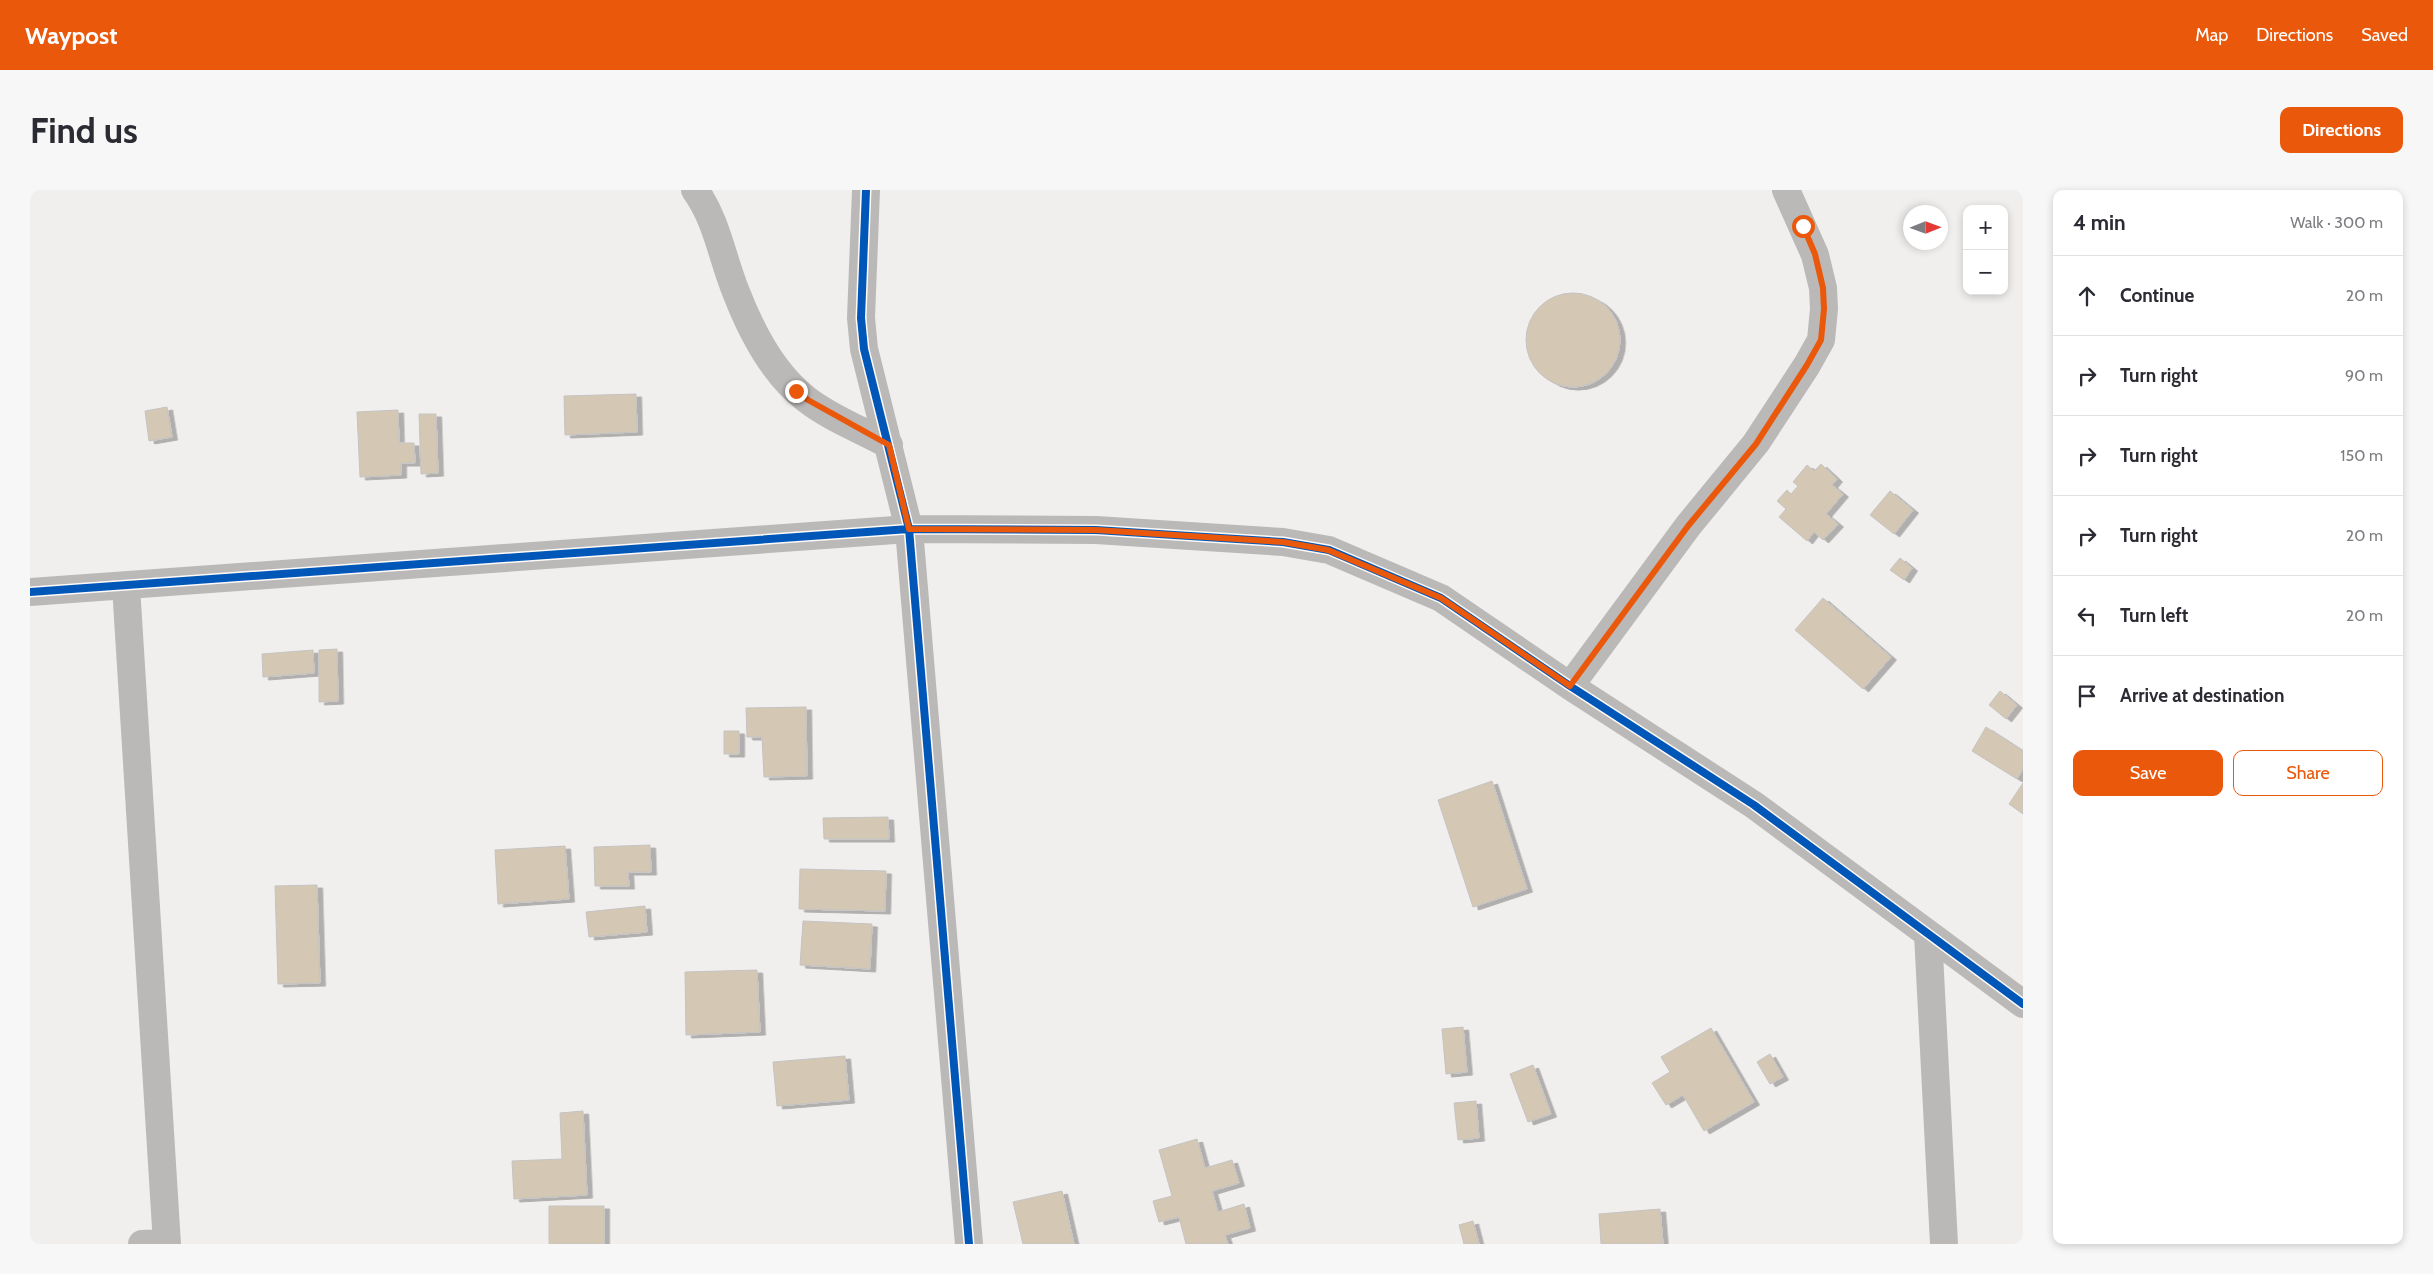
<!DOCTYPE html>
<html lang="en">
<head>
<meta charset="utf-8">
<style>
	:root { --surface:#fff; --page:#f7f7f7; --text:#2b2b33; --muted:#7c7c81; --line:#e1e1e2; --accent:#ea580c }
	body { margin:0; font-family:Cabin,sans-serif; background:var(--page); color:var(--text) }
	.controls { position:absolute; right:15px; top:15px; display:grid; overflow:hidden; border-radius:10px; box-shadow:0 2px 8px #0003 }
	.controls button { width:45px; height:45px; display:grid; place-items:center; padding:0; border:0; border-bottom:1px solid var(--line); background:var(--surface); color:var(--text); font:25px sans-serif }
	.compass { position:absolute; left:1873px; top:15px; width:45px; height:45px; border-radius:50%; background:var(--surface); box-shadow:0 2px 8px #0003; rotate:89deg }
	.stop { position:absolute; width:15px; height:15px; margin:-11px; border:4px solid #ea580c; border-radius:50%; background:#fff }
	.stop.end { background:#ea580c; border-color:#fff; box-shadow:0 1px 5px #0008 }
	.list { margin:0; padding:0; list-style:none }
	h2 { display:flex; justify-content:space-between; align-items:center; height:65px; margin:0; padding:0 20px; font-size:21px }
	h2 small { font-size:16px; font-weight:400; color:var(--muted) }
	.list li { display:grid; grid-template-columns:32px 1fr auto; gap:15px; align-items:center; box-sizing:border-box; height:80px; padding:0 20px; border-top:1px solid var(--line) }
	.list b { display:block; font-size:19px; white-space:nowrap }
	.list em { font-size:16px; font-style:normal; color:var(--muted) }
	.actions { display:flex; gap:10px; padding:15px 20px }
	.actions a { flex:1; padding:11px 0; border:1px solid var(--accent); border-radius:10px; text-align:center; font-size:18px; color:var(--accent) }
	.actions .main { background:var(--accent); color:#fff }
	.icon { flex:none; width:28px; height:28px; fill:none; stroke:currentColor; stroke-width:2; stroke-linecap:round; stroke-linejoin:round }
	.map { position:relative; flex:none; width:1993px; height:1054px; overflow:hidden; border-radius:10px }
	header { display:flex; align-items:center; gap:30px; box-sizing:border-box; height:70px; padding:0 25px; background:var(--accent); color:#fff }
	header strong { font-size:24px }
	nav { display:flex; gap:28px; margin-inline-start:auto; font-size:18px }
	.intro { display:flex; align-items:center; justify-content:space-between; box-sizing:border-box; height:120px; padding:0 30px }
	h1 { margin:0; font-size:35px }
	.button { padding:12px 22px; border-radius:10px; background:var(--accent); color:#fff; font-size:18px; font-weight:700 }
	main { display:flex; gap:30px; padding:0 30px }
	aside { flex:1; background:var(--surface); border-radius:10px; box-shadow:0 2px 8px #0003 }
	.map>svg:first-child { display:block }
</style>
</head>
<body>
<header>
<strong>Waypost</strong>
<nav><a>Map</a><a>Directions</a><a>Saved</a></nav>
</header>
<div class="intro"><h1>Find us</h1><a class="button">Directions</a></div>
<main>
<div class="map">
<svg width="1993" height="1054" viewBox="0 0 1993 1054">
	<defs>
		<filter id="shadow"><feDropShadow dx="5.5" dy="3" stdDeviation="0" flood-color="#0004"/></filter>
	</defs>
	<rect width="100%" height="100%" fill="#f1efed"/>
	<path fill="#d4c8b5" stroke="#c4c3c2" filter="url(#shadow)" d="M1496 150a47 47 0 1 1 94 0a47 47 0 1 1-94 0Z
		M606 204 607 242 535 245 534 206Z
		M137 217 142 247 119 251 115 221Z
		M368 220 369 253H384L385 273H371V285L330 287 327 222Z
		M389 224H406L408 283 391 284Z
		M1791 274 1807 289 1802 295 1813 304 1796 324 1808 334 1793 350 1784 342 1777 351 1749 327 1756 319 1747 311 1757 300 1761 304 1768 296 1763 292 1777 275 1784 281Z
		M1860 301 1883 320 1864 344 1840 325Z
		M1870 368 1882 378 1874 390 1860 380Z
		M1793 408 1861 467 1833 499 1765 440Z
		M307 459 308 511 289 512V460Z
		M283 460 284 483 233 487 232 464Z
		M1970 501 1987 515 1976 529 1959 515Z
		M776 517 777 586 734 587 732 547H717L716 518Z
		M1956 537 1993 561V579L1987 589 1942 561Z
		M694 541H709V564H694Z
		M1462 591 1497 699 1443 717 1408 610Z
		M1993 593V624L1979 614Z
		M858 627 859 649H794L793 628Z
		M620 655 621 682H598L599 696H565L564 657Z
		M535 656 539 709 468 714 465 660Z
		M770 679 856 681 855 721 769 719Z
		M287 695 290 793 248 794 245 696Z
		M615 716 617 742 559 747 556 722Z
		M773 731 842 734 840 779 770 775Z
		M727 780 730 842 656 845 655 782Z
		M1433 837 1437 882 1416 884 1412 839Z
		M1681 838 1724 912 1674 941 1653 905 1636 915 1622 893 1640 882 1631 867Z
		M1740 864 1753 887 1740 894 1727 872Z
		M815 866 819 910 747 916 743 872Z
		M1503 875 1521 924 1498 932 1480 884Z
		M1446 911 1449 948 1428 950 1424 913Z
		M553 921 557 1005 484 1009 482 971 532 969 530 923Z
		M1167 949 1175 978 1202 970 1209 993 1182 1001 1188 1022 1214 1014 1220 1038 1195 1045 1198 1054H1156L1149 1027 1129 1032 1123 1011 1142 1006 1129 960Z
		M1032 1001 1044 1054H993L983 1012Z
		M519 1016H574V1054H519Z
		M1630 1019 1633 1054H1571L1569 1024Z
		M1443 1031 1449 1054H1434L1429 1035Z"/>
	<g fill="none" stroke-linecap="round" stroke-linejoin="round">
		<path stroke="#bab9b8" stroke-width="28" d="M665 0C687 30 692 68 706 102 721 141 742 183 776 209 800 228 832 240 859 255
			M836 0 831 128 834 159 879 339 939 1054
			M96 396 137 1054
			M0 402 879 339 1066 340 1253 352 1299 360 1411 408 1540 496 1724 615 1993 814
			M1540 496 1658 336 1726 253 1777 175 1791 150 1794 119 1793 98 1785 65 1756 0
			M1898 744 1914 1054
			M112 1054 137 1053"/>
		<defs>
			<path id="cycleway" d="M836 0 831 128 834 159 879 339 939 1054
				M0 402 879 339 1066 340 1253 352 1299 360 1411 408 1540 496 1724 615 1993 814"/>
		</defs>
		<use href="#cycleway" stroke="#fffbf9" stroke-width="11"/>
		<use href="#cycleway" stroke="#0057b8" stroke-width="8"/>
	</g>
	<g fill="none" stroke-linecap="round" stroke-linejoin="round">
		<path stroke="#ea580c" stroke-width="6" d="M766 201 778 210 859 255 879 339 1066 340 1253 352 1298 360 1411 408 1540 496 1658 336 1726 254 1777 175 1791 150 1794 119 1793 98 1785 64 1773 36"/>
	</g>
</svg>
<div class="controls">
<button>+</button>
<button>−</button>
</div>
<svg class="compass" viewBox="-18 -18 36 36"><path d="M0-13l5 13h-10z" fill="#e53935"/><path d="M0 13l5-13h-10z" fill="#7c7c81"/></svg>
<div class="stop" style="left:1773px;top:36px"></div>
<div class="stop end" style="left:766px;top:201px"></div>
</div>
<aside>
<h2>4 min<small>Walk · 300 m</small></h2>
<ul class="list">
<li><svg class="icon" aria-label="ahead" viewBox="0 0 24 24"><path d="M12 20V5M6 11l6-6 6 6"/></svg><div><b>Continue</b></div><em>20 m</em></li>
<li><svg class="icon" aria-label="right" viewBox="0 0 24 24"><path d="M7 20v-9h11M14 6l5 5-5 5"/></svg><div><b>Turn right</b></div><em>90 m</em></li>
<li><svg class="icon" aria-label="right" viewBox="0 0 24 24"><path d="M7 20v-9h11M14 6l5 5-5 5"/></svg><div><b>Turn right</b></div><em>150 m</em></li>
<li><svg class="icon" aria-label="right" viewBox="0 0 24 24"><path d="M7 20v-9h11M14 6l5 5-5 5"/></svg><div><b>Turn right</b></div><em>20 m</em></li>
<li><svg class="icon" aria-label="left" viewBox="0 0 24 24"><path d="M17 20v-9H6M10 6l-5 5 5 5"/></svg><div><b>Turn left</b></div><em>20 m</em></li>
<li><svg class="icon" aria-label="arrive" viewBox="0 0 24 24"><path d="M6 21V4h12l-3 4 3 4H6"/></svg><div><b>Arrive at destination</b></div></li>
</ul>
<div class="actions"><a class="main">Save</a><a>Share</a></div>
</aside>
</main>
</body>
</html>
